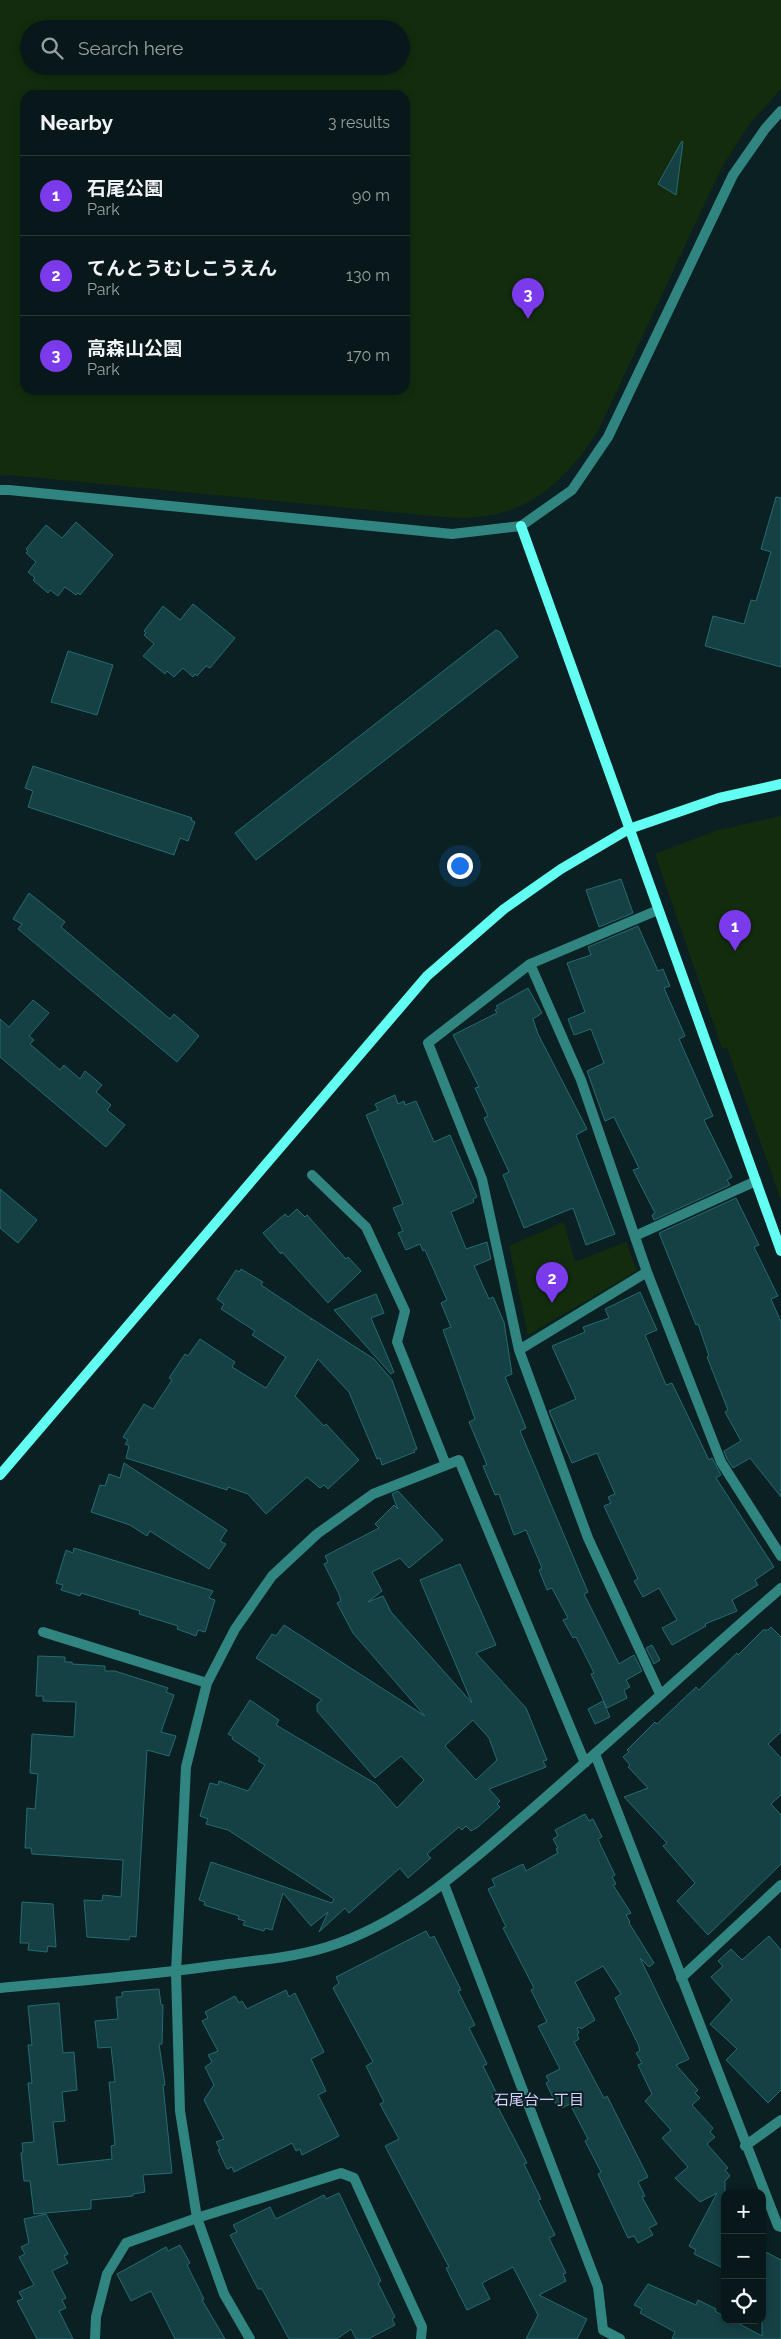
<!DOCTYPE html>
<html lang="en">
<head>
<meta charset="utf-8">
<style>
	:root { --surface:#08181a; --page:#162527; --text:#f1f3f6; --muted:#98a0a2; --line:#293739; --accent:#7c3aed }
	body { margin:0; font-family:Raleway,"Noto Sans JP",sans-serif; background:var(--page); color:var(--text) }
	.controls { position:absolute; right:15px; bottom:15px; display:grid; overflow:hidden; border-radius:10px; box-shadow:0 2px 8px #0003 }
	.controls button { width:45px; height:45px; display:grid; place-items:center; padding:0; border:0; border-bottom:1px solid var(--line); background:var(--surface); color:var(--text); font:25px sans-serif }
	.you { position:absolute; left:459px; top:865px; width:18px; height:18px; margin:-12px; border:4px solid #fff; border-radius:50%; background:#1a73e8; box-shadow:0 0 0 8px #1a73e833 }
	.badge { display:grid; place-items:center; width:32px; height:32px; border-radius:50%; background:var(--accent); color:#fff; font-size:16px; font-weight:700 }
	.pin { position:absolute; translate:-50% -41px; filter:drop-shadow(0 1px 2px #0008) }
	.pin::after { content:''; position:absolute; top:26px; width:18px; height:15px; background:inherit; clip-path:polygon(0 0,100% 0,50% 100%) }
	.list { margin:0; padding:0; list-style:none }
	h2 { display:flex; justify-content:space-between; align-items:center; height:65px; margin:0; padding:0 20px; font-size:21px }
	h2 small { font-size:16px; font-weight:400; color:var(--muted) }
	.list li { display:grid; grid-template-columns:32px 1fr auto; gap:15px; align-items:center; box-sizing:border-box; height:80px; padding:0 20px; border-top:1px solid var(--line) }
	.list b { display:block; font-size:19px; white-space:nowrap }
	.list p { margin:0; font-size:16px; white-space:nowrap; color:var(--muted) }
	.list em { font-size:16px; font-style:normal; color:var(--muted) }
	.icon { flex:none; width:28px; height:28px; fill:none; stroke:currentColor; stroke-width:2; stroke-linecap:round; stroke-linejoin:round }
	.map { position:relative; flex:none; width:781px; height:2339px; overflow:hidden }
	.search { position:absolute; background:var(--surface); box-shadow:0 2px 8px #0003; left:20px; top:20px; width:390px; height:55px; display:flex; align-items:center; gap:12px; box-sizing:border-box; padding:0 18px; border-radius:28px; color:var(--muted); font-size:19px }
	.panel { position:absolute; background:var(--surface); box-shadow:0 2px 8px #0003; left:20px; top:90px; width:390px; height:305px; border-radius:15px }
	.map>svg:first-child { display:block }
</style>
</head>
<body>
<div class="map">
<svg width="781" height="2339" viewBox="0 0 781 2339">
	<rect width="100%" height="100%" fill="#0b2022"/>
	<path fill="#122c0d" fill-rule="evenodd" d="M0 0H781V89L751 122 722 167 598 431C569 476 534 512 477 517 462 519 446 517 431 516L10 475 0 476ZM29 29H401V66H29ZM25 95H405V390H25Z
		M781 816V1200L727 1048H722L655 854 715 831Z
		M564 1222 575 1262 626 1242 637 1271 528 1335 509 1246Z"/>
	<path fill="#154044" stroke="#256b73" fill-rule="evenodd" d="M682 141 683 142 676 195 658 184Z
		M776 497 781 498V667L705 646 713 616 744 624 751 600 756 601 771 552 761 549Z
		M76 522 113 555 80 595 78 593 76 595 65 587 58 596 50 590 48 593 33 580 35 578 28 572 36 562 26 553 28 551 26 549 46 525 62 538Z
		M193 604 235 638 210 668 206 666 197 676 195 674 193 677 183 668 174 677 167 671 165 674 143 656 154 644 144 635 146 633 144 631 163 606 180 620Z
		M496 630 500 632 518 657 256 860 235 833Z
		M68 651 113 665 97 715 51 702Z
		M33 766 192 818 191 820 195 822 188 841 180 838 174 855 28 807 33 791 25 788Z
		M621 879 633 913 599 927 586 890Z
		M29 893 65 922 61 927 170 1019 174 1014 199 1036 177 1062 18 929 22 924 13 919Z
		M638 926 658 971 663 969 670 986 664 988 685 1036 679 1039 713 1116 704 1120 732 1177 727 1180 730 1185 654 1220 652 1215 655 1213 633 1170 639 1168 614 1117 605 1121 587 1071 604 1063 591 1029 574 1035 568 1019 585 1012 567 963 591 955 588 947Z
		M528 988 542 1013 533 1019 538 1034 587 1129 576 1135 615 1234 586 1245 573 1208 524 1228 503 1175 509 1172 484 1118 488 1116 475 1088 479 1087 453 1035 497 1013 495 1010 498 1008 496 1006Z
		M33 1000 49 1013 29 1036 34 1040 30 1044 60 1070 64 1065 80 1079 85 1071 102 1085 96 1092 111 1105 107 1110 125 1125 106 1147 0 1057V1019L9 1027Z
		M395 1095 398 1104 404 1101 405 1105 416 1101 434 1142 450 1135 477 1197 473 1199 474 1202 451 1212 466 1249 487 1242 491 1259 474 1266 489 1299 493 1297 504 1322 512 1374 505 1377 526 1428 520 1431 588 1592 584 1594 619 1664 634 1655 642 1671 626 1680 630 1687 624 1690 627 1698 607 1708 591 1674 594 1673 576 1637 573 1638 563 1620 568 1618 552 1588 547 1590 539 1570 542 1568 526 1530 514 1535 499 1494 495 1495 483 1466 487 1465 469 1422 475 1419 443 1330 451 1327 441 1303 447 1300 425 1250 423 1251 420 1244 406 1250 398 1233 403 1231 393 1208 403 1204 366 1115 378 1110 375 1104Z
		M0 1189 37 1220 18 1243 0 1228Z
		M736 1198 759 1245 754 1247 778 1296 771 1299 781 1322V1497L750 1458 733 1468 727 1459 724 1451 741 1441 725 1412 728 1410 707 1357 709 1356 698 1324 696 1325 659 1233Z
		M297 1209 305 1217 307 1215 346 1259 348 1257 361 1271 328 1303 282 1252 281 1254 263 1233 285 1214 288 1217Z
		M241 1269 263 1282 261 1285 312 1319 310 1320 312 1319 374 1359 392 1380 417 1449 414 1450 415 1452 382 1465 380 1458 377 1459 349 1392 318 1359 295 1396 324 1426 326 1424 359 1460 328 1489 324 1485 320 1488 307 1477 266 1514 248 1494 228 1487 227 1490 126 1458 129 1446 125 1444 128 1440 123 1437 144 1404 153 1409 172 1380 169 1378 185 1354 188 1356 200 1339 235 1362 232 1367 266 1388 286 1357 252 1335 255 1331 221 1309 224 1304 217 1299 236 1270 239 1272Z
		M640 1292 657 1330 645 1335 666 1385 672 1383 709 1460 712 1458 721 1475 716 1478 774 1567 755 1580 758 1585 732 1600 737 1611 705 1624 706 1626 672 1645 662 1628 677 1620 659 1588 643 1597 634 1581 638 1579 604 1506 611 1503 608 1497 615 1494 597 1453 572 1463 549 1411 576 1399 552 1346 585 1332 583 1327 609 1318 605 1309Z
		M376 1294 384 1313 371 1318 394 1372 391 1374 334 1310Z
		M124 1463 227 1530 220 1541 226 1544 209 1569 150 1531 147 1536 130 1525 91 1512 100 1485 105 1486 109 1474 120 1478Z
		M398 1491 443 1540 409 1568 400 1558 372 1572 382 1591 368 1602 383 1596 391 1612 472 1703 420 1580 460 1564 496 1645 476 1653 526 1708 547 1760 543 1761 546 1767 489 1789 500 1801 497 1804 500 1807 478 1827 471 1831 466 1826 462 1830 459 1827 427 1854 431 1858 408 1878 400 1868 349 1913 345 1908 319 1932 328 1912 311 1926 283 1893 272 1930 265 1928 264 1931 243 1925 245 1921 238 1919 239 1916 204 1905 205 1902 199 1900 211 1862 332 1903 334 1899 228 1830 206 1824 208 1819 200 1816 210 1783 218 1785 219 1781 248 1791 265 1765 258 1761 260 1758 232 1739 233 1737 228 1734 250 1700 279 1720 276 1725 376 1784 397 1808 424 1780 401 1756 375 1778 317 1711V1704L322 1700 256 1658 272 1634 276 1636 284 1625 425 1716 353 1633 337 1603 341 1601 339 1594 324 1564 328 1562 325 1556 379 1528 375 1524 394 1505 398 1509 392 1494ZM473 1720 489 1738 497 1760 476 1780 445 1746Z
		M74 1548 213 1591 209 1598 215 1600 205 1632 198 1630 196 1636 177 1629 178 1626 139 1614 140 1611 81 1593 80 1596 61 1590 63 1585 56 1583 66 1550 73 1553Z
		M771 1627 781 1637V1732L768 1744 781 1758V1795L771 1804 781 1815V1864L708 1935 677 1901 695 1883 663 1846 667 1843 624 1797 648 1788 628 1767 630 1765 623 1757 629 1752 627 1750 655 1722 657 1724 696 1687 699 1690 737 1653 738 1655 763 1630H768Z
		M652 1645 660 1660 654 1664 646 1648Z
		M38 1656 65 1657V1662H72V1664L105 1666V1671H115L168 1688 166 1692 174 1695 161 1732 176 1736 169 1756 147 1750 136 1937 130 1936 129 1940 87 1937 84 1900 102 1901 103 1895 121 1897 123 1860 32 1854 31 1848H25L27 1808 35 1809 38 1774 30 1773 32 1734 74 1737 76 1702 43 1701V1696H36Z
		M603 1701 610 1717 595 1724 588 1709Z
		M585 1814 589 1821 593 1819 602 1837 598 1839 601 1846 615 1875 612 1877 616 1884 613 1885 631 1913 626 1915 630 1922 629 1923 654 1963 649 1967 640 1958 689 2059 676 2065 698 2090 695 2093 700 2098 692 2105 713 2128 710 2132 715 2137 707 2144 728 2168 725 2170 730 2176 725 2181V2269L694 2254 696 2250 689 2246 717 2193 700 2202 675 2178 688 2167 662 2138 671 2130 645 2101 652 2094 638 2065 642 2063 636 2053 640 2051 638 2044 615 1998 621 1994 603 1966 575 1982 595 2020 581 2029 580 2027 577 2028 579 2033 577 2034 579 2039 574 2042 604 2098 607 2096 648 2177 638 2182 645 2196 642 2197 657 2224 649 2228 653 2235 638 2243 634 2236 628 2238 598 2174 601 2172 585 2141 588 2139 570 2104 562 2108 559 2102 556 2104 546 2083 549 2081 546 2076 560 2069 538 2026 547 2022 531 1990 534 1988 503 1928 506 1927 488 1889 495 1886 492 1879 523 1864 526 1871 558 1853 556 1849 558 1848 553 1839 558 1836 555 1830Z
		M22 1902 53 1904 56 1947 48 1946 47 1952 28 1950 29 1943H20Z
		M426 1931 430 1938 434 1936 461 1990 458 1991 475 2025 469 2028 487 2064 483 2066 497 2094 492 2096 527 2163 524 2164 541 2199 538 2200 555 2235 549 2238 566 2273 563 2274 566 2281 539 2295 587 2319 577 2339H526L538 2315 513 2267 482 2283 490 2299 467 2310 446 2268 449 2267 385 2146 399 2139 380 2104 384 2102 366 2066 373 2062 333 1988 339 1983 336 1977Z
		M769 1936 781 1950V2090L768 2103 726 2060 737 2049 710 2024 732 2000 711 1977 723 1966 718 1961 731 1949 742 1960Z
		M159 1989 161 2005H163L162 2044H159L165 2085H163L172 2173 143 2175 145 2192 133 2194V2196L91 2200V2209L34 2214 30 2181H24L21 2153 23 2152 22 2143 34 2142 28 2083H32L28 2045H32L28 2006 59 2003 63 2053 74 2052 77 2090 62 2092 65 2121 53 2122 58 2165 112 2159 111 2146 115 2145 109 2082H115L111 2047 98 2048 95 2021 118 2019 116 1997H122V1992Z
		M286 1990 289 1997 295 1993 324 2052 311 2059 326 2091 318 2095 339 2136 302 2155 300 2149 296 2151 292 2143 234 2172 232 2167 227 2169 218 2150 220 2149 216 2142 224 2139 204 2100 214 2085 205 2067 212 2062 208 2055 218 2051 202 2021 208 2018 205 2012 235 1996 239 2003 242 2001 247 2009Z
		M339 2193 381 2281 378 2283 395 2317 392 2319 395 2325 368 2339H356L351 2329 337 2339H289L262 2289H258L230 2235 237 2232 233 2225 270 2207 276 2219 324 2195 326 2199Z
		M46 2214 68 2254 64 2256 68 2263 52 2271 66 2298 62 2300 66 2308 59 2311 73 2339H37L17 2301 23 2299 19 2292 34 2285 19 2257 25 2254 21 2247 29 2243 24 2219Z
		M180 2245 190 2263 187 2265 204 2299 202 2300 225 2339H175L151 2291 131 2301 117 2274 166 2247 168 2251Z
		M762 2250 781 2260V2339H672L675 2332 640 2313 642 2309 634 2305 648 2284 696 2305 698 2300 716 2309 715 2311 725 2317V2320H732L762 2336Z"/>
	<g fill="none" stroke-linecap="round" stroke-linejoin="round">
		<path stroke="#318580" stroke-width="10" d="M0 490H9L452 534 521 526 572 490 608 437 733 175 765 129 781 111
			M658 910 530 964 428 1043 482 1179 519 1350 588 1538 660 1694
			M530 964 581 1080 647 1272 721 1462 781 1556
			M312 1175 366 1227 405 1311 397 1342 446 1465
			M635 1236 756 1181
			M519 1350 647 1272
			M43 1632 207 1683
			M595 1754 778 2226 781 2227
			M444 1884 598 2287 603 2330 620 2339
			M681 1978 781 1885
			M0 1988C76 1981 152 1975 228 1964 261 1960 295 1957 327 1947 407 1922 469 1863 531 1810 615 1737 697 1661 781 1588
			M745 2146 781 2120
			M95 2339 96 2317 107 2274 126 2243 197 2218 341 2173 354 2178 422 2327 421 2339
			M250 2339 224 2294 197 2218 180 2111 176 1972 186 1767 207 1683 235 1629 272 1576 317 1534 373 1494 459 1460 585 1763"/>
		<path stroke="#62fff3" stroke-width="10" d="M521 526 781 1251
			M0 1475 427 976 504 909 561 869 629 829 719 798 781 784"/>
	</g>
	<g text-anchor="middle" stroke-width="4" stroke-linejoin="round" paint-order="stroke">
		<g font-size="15" fill="#dacdff" stroke="#0b2022">
			<text x="539" y="2105">石尾台一丁目</text>
		</g>
	</g>
</svg>
<div class="controls">
<button>+</button>
<button>−</button>
<button><svg class="icon" aria-label="locate" viewBox="0 0 24 24"><circle cx="12" cy="12" r="6"/><path d="M12 2v4M12 18v4M2 12h4M18 12h4"/></svg></button>
</div>
<div class="you"></div>
<div class="pin badge" style="left:735px;top:951px">1</div>
<div class="pin badge" style="left:552px;top:1303px">2</div>
<div class="pin badge" style="left:528px;top:319px">3</div>
<div class="search"><svg class="icon" aria-label="search" viewBox="0 0 24 24"><circle cx="10" cy="10" r="6"/><path d="M15 15l6 6"/></svg>Search here</div>
<section class="panel">
<h2>Nearby<small>3 results</small></h2>
<ul class="list">
<li><span class="badge">1</span><div><b>石尾公園</b><p>Park</p></div><em>90 m</em></li>
<li><span class="badge">2</span><div><b>てんとうむしこうえん</b><p>Park</p></div><em>130 m</em></li>
<li><span class="badge">3</span><div><b>高森山公園</b><p>Park</p></div><em>170 m</em></li>
</ul>
</section>
</div>
</body>
</html>
